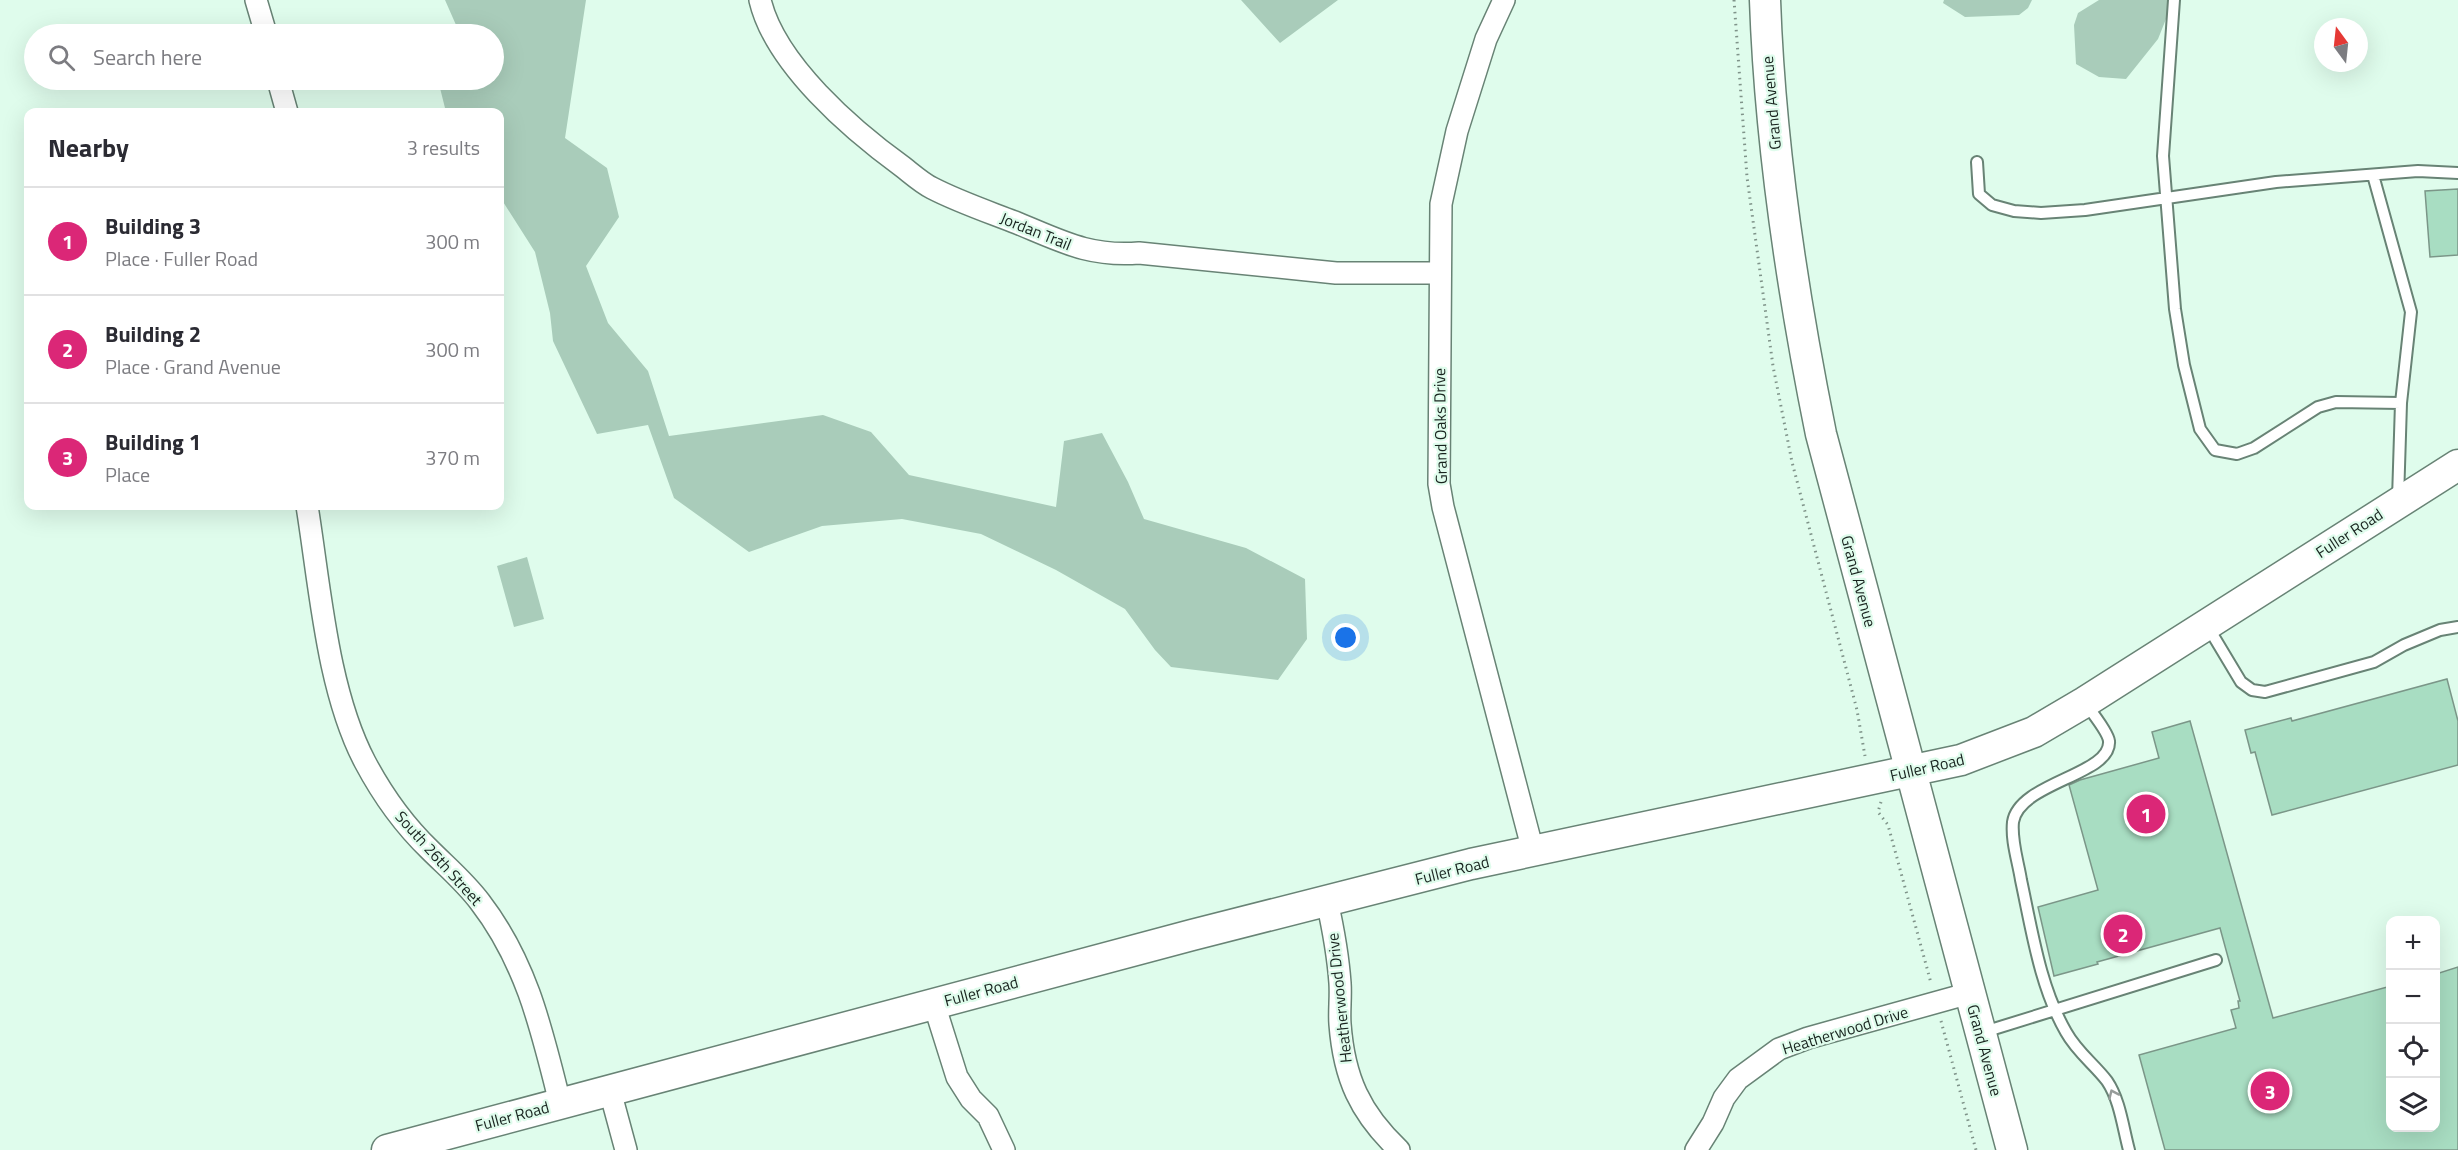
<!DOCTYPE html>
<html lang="en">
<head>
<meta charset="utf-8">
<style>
	:root { --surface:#fff; --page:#f2f2f3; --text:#2b2b33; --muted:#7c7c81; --line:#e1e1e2; --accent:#db2777 }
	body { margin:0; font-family:"Titillium Web",sans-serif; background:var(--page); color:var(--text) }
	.controls { position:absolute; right:18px; bottom:18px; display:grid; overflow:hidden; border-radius:12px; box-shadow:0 6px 24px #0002 }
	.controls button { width:54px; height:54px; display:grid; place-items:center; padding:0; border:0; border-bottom:2px solid var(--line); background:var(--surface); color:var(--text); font:30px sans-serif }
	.compass { position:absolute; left:2314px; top:18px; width:54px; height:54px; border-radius:50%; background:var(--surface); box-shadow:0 6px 24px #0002; rotate:345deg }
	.you { position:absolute; left:1346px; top:638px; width:21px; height:21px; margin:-15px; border:4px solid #fff; border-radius:50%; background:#1a73e8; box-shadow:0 0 0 9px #1a73e833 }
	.badge { display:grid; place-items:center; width:39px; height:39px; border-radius:50%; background:var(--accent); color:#fff; font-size:20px; font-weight:700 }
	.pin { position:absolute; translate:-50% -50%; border:3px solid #fff; box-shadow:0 2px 6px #0006 }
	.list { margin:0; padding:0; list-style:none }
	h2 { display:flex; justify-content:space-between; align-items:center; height:78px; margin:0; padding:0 24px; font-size:26px }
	h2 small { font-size:20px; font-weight:400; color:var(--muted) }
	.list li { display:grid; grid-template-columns:39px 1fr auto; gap:18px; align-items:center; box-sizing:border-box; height:108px; padding:0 24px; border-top:2px solid var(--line) }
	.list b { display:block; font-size:22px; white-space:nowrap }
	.list p { margin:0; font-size:20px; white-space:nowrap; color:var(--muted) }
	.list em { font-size:20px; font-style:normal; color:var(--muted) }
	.icon { flex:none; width:33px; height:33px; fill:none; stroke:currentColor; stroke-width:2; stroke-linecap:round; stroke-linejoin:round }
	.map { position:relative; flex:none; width:2458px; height:1150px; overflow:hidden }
	.search { position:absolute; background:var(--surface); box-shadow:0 6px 24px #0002; left:24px; top:24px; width:480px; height:66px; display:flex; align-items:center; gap:15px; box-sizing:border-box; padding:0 21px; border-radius:33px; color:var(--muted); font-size:22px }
	.panel { position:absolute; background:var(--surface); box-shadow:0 6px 24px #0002; left:24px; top:108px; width:480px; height:402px; border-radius:12px }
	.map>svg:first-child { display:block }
</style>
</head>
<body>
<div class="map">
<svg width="2458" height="1150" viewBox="0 0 2458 1150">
	<rect width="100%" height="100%" fill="#dffcec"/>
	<path fill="#a9ccba" d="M445 0H586L565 138 607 168 619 217 586 266 608 323 648 371 669 436 823 415 871 432 909 475 1056 507 1064 441 1102 433 1128 482 1144 519 1246 548 1305 579 1307 639 1278 680 1171 667 1155 650 1125 609 1056 570 981 534 902 519 822 526 749 552 674 498 648 425 597 434 553 341 550 313 535 252 500 197V112H446L438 80H494V34H460Z
		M1241 0H1338L1280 43Z
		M1944 0H2032L2028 8 2019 15 1965 17 1943 3Z
		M2099 0H2179L2172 4 2158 39 2126 79 2099 77 2076 64 2074 25 2078 13Z
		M527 557 544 619 514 627 497 566Z"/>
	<path fill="#a8ddc2" stroke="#7b9688" stroke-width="1.5" d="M2458 189V255L2430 257 2425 191Z
		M2447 679 2458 721V765L2272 815 2255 752 2251 753 2245 730 2291 718 2292 721Z
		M2190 721 2273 1018 2391 986V1128H2436V974L2458 967V1150H2165L2139 1055 2236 1028 2231 1010 2239 1008 2238 1001H2240L2220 928 2097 962 2098 964 2054 976 2038 907 2098 890 2069 785 2080 780 2159 758 2152 732Z"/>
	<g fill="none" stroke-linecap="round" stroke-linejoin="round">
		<defs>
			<path id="lane" d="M2174 0 2163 156 2175 309 2184 365 2200 429 2215 450 2237 454 2254 448 2318 407 2336 402 2401 403
				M1977 162 1979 194 1992 205 2014 211 2041 213 2085 210 2276 182 2418 171 2458 173
				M2373 175 2411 312 2401 403 2398 499
				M2208 627 2241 682 2252 690 2265 692 2374 662 2404 645 2440 630 2458 627
				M2085 703C2091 711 2108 732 2109 741 2112 775 2019 782 2013 822 2011 841 2018 861 2021 880 2032 931 2040 987 2066 1032 2077 1052 2094 1064 2107 1081 2120 1100 2123 1128 2129 1150
				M1984 1032 2216 960"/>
			<path id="street" d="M256 0 266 34
				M760 0C775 64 852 130 903 167 912 174 922 183 932 188 959 202 989 212 1017 223 1061 241 1089 257 1139 253L1336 273H1440
				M1504 0 1486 39 1457 131 1441 204 1439 484 1443 507 1533 851
				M278 80 287 112
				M307 506C320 586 327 690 365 762 382 794 404 825 430 850 447 867 465 882 480 902 527 963 542 1031 560 1103
				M1327 901C1333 928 1338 955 1340 983 1341 997 1339 1011 1340 1024 1344 1078 1360 1113 1399 1150
				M934 1004 957 1077 971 1099 988 1116 1004 1150
				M610 1091 626 1150
				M1696 1150 1713 1123 1724 1098 1738 1079 1779 1049 1808 1038 1970 993"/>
			<path id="secondary" d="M1765 0C1770 146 1792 291 1821 434L2012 1150
				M387 1150 1192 935 1471 864 1961 760 2034 732 2085 702 2458 465"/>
		</defs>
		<use href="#lane" stroke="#688375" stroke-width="14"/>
		<use href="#street" stroke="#688375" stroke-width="24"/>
		<use href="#secondary" stroke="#688375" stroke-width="33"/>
		<path stroke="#7f9389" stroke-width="3" stroke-dasharray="1.5 4.5" stroke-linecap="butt" d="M1734 0 1747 177 1773 366 1792 462 1857 710 1865 756
			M1881 802 1878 812 1888 825 1931 983
			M1941 1021 1976 1150"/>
		<use href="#lane" stroke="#fff" stroke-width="10"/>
		<use href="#street" stroke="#fff" stroke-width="21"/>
		<use href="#secondary" stroke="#fff" stroke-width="30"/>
	</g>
	<defs><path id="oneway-chevron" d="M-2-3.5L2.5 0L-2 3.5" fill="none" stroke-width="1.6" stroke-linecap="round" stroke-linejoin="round" transform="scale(1.5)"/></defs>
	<use stroke="#979c9a" href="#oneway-chevron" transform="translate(2113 1094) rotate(-114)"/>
	<g text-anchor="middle" stroke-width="4.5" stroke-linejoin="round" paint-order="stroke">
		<g font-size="16" fill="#18231e" stroke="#dffcec">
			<text transform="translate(1771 103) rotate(-95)" y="6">Grand Avenue</text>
			<text transform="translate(1036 231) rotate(22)" y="6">Jordan Trail</text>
			<text transform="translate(1440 426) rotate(-91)" y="6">Grand Oaks Drive</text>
			<text transform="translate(2349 533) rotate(-33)" y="6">Fuller Road</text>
			<text transform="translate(1859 581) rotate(75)" y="6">Grand Avenue</text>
			<text transform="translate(1927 767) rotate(-13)" y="6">Fuller Road</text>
			<text transform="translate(439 858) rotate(48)" y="6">South 26th Street</text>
			<text transform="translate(1452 870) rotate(-14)" y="6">Fuller Road</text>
			<text transform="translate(981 991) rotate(-15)" y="6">Fuller Road</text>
			<text transform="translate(1339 998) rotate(-96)" y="6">Heatherwood Drive</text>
			<text transform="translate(1845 1030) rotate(-17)" y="6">Heatherwood Drive</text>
			<text transform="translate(1985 1050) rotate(75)" y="6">Grand Avenue</text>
			<text transform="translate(512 1116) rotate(-15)" y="6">Fuller Road</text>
		</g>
	</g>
</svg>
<div class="controls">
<button>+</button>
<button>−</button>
<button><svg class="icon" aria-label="locate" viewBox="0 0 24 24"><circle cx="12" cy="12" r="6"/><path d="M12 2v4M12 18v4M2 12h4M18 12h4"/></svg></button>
<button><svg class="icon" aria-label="layers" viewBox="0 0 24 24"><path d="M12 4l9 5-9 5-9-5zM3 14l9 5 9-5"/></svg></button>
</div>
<svg class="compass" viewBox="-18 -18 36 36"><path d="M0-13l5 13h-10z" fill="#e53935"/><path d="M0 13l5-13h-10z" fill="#7c7c81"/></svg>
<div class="you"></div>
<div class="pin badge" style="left:2146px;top:814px">1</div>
<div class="pin badge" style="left:2123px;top:934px">2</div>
<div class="pin badge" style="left:2270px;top:1091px">3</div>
<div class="search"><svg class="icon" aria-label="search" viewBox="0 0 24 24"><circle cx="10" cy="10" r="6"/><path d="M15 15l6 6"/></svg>Search here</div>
<section class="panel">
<h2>Nearby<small>3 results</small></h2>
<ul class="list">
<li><span class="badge">1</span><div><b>Building 3</b><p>Place · Fuller Road</p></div><em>300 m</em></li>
<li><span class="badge">2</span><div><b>Building 2</b><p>Place · Grand Avenue</p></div><em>300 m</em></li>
<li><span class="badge">3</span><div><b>Building 1</b><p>Place</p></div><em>370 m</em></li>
</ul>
</section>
</div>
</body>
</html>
